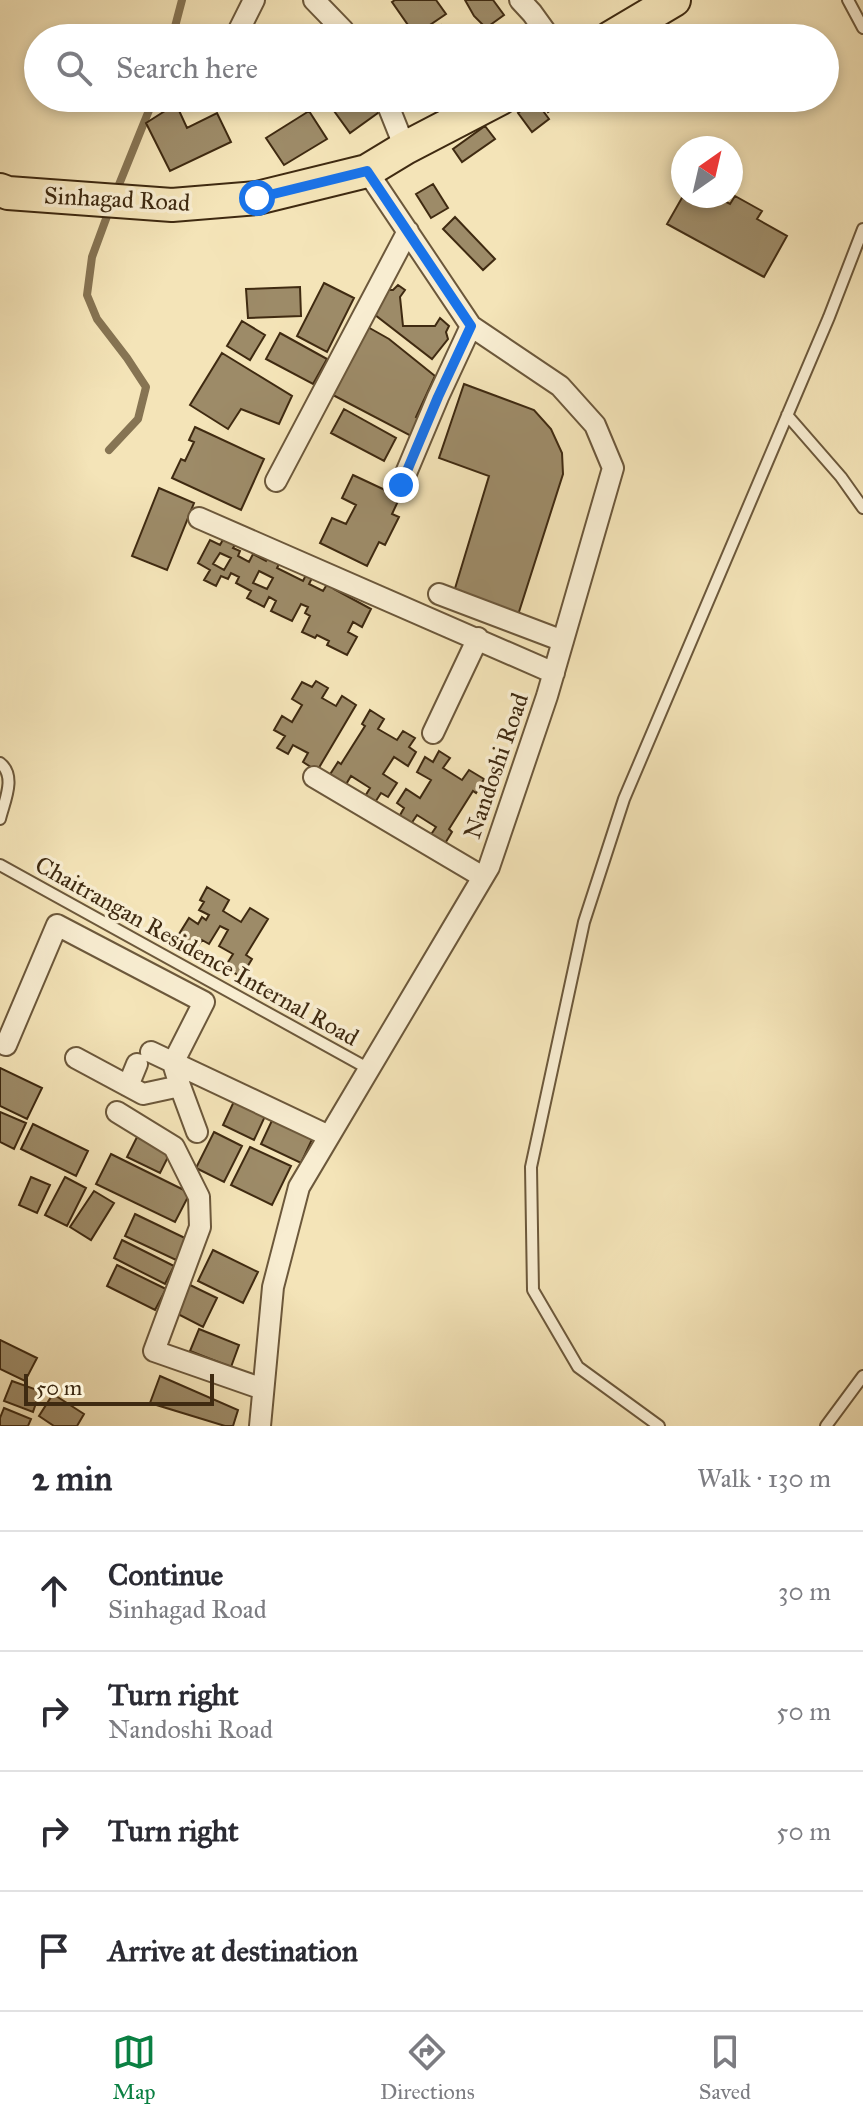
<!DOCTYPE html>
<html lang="en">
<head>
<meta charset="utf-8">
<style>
	:root { --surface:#fff; --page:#f7f7f7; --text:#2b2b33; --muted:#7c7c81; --line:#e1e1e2; --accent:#0b8043 }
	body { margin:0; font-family:"IM FELL Great Primer",serif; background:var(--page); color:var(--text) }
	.compass { position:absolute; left:671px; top:136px; width:72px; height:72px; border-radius:50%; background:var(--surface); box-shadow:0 4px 12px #0003; rotate:34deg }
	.scale { position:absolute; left:24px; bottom:20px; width:190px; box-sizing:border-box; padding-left:8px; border:4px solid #3f2a11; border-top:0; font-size:22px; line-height:28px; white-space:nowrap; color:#3f2a11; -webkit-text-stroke:6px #f8edd1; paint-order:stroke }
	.stop { position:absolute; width:24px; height:24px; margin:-18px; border:6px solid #1a73e8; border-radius:50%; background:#fff }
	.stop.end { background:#1a73e8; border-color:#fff; box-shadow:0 2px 8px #0008 }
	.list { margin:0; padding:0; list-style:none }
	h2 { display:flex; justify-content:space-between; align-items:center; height:104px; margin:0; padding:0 32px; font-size:34px }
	h2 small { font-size:26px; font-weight:400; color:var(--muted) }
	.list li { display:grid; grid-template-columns:52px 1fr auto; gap:24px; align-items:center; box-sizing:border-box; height:120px; padding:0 32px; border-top:2px solid var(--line) }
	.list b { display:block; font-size:30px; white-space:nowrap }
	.list p { margin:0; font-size:26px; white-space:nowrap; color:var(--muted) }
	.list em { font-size:26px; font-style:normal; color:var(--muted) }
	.icon { flex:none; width:44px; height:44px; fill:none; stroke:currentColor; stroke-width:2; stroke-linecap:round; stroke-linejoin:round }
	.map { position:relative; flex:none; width:863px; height:1426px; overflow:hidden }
	.search { position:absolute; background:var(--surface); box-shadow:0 4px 12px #0003; left:24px; right:24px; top:24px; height:88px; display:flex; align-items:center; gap:20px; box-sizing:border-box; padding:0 28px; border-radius:44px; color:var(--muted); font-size:30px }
	.sheet { height:584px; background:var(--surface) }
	nav { display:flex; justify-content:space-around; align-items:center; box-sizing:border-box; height:112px; border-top:2px solid var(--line); background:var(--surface); font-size:22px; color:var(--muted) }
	nav a { display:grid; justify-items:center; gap:4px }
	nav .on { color:var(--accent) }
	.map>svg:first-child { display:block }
</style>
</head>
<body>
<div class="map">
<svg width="863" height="1426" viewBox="0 0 863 1426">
	<rect width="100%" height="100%" fill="#f4e4b8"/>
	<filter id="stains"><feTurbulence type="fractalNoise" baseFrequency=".0025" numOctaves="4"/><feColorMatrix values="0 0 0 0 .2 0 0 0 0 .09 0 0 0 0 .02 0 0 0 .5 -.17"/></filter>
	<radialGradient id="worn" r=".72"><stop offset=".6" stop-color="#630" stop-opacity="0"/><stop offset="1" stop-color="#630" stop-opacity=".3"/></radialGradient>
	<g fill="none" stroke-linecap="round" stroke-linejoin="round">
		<path stroke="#867453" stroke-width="8" d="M172 38 182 0
			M116 192 154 98
			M109 450 138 419 146 387 127 358 97 319 87 295 92 257 110 208"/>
	</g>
	<path fill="#9d8b68" stroke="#3f2a11" stroke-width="2" fill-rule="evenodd" d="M395 0H436L446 14 415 35 392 2Z
		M465 0H493L504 15 486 28 474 16Z
		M441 25 450 38H421Z
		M338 98H373L382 110 350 133 329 104Z
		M539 98H568L548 112Z
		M535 100 549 119 532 132 518 113Z
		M176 104 187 128 217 113 231 142 170 171 146 123Z
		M309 111 327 139 284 165 266 138Z
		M485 126 495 139 462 162 453 149Z
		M433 184 448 208 431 218 416 194Z
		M683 196H715L730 204 735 196 762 211 757 219 787 236 764 277 667 224Z
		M455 217 495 259 483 270 443 229Z
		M324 283 354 298 327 352 297 336Z
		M398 285 405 290 400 297 403 326H435L440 318 449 326 446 332 448 339 432 359 370 311 386 290H393Z
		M300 287 301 316 248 318 246 289Z
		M242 321 265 335 250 360 227 346Z
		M366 326 389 339 435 376 416 417 421 420 413 437 331 394Z
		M280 333 327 359 313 384 266 359Z
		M222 353 292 396 279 424 241 409 228 429 190 405Z
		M464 384 534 410 551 429 562 453 563 474 518 615 453 595 489 476 439 458Z
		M344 409 396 438 384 461 331 433Z
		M195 427 264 459 241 510 172 478 181 459 185 461 194 442 189 440Z
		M353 475 400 497 392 514 399 517 385 545 379 542 367 566 320 543 332 518 346 524 356 505 342 498Z
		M159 488 194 503 167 570 132 556Z
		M225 536 237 542 233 548 240 551 238 556 249 562 253 554 266 561 270 554 281 560 277 568 303 581 308 571 314 574 309 584 323 591 329 581 336 585 334 589 371 609 362 627 353 622 348 632 357 637 347 655 327 645 329 641 317 635 315 638 302 632 310 616 305 613 308 607 301 604 292 621 271 611 276 601 269 597 264 607 247 598 251 591 236 583 239 577 231 573 228 579 221 576 216 586 204 580 210 570 198 563 210 540 220 545ZM220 553 231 558 224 570 213 564ZM259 571 273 578 267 589 253 583Z
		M316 681 328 688 322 698 336 706 342 696 356 705 317 771 303 762 308 753 293 745 288 754 277 748 285 736 274 730 282 716 292 722 302 705 292 699 302 682 312 687Z
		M370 710 384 719 378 729 397 740 403 731 415 738 409 747 416 752 408 766 394 757 383 774 397 783 388 797 381 793 374 804 364 798 370 788 351 776 345 786 329 776 338 762 341 764 365 726 362 724Z
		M439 751 450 758 443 768 462 780 469 770 484 779 476 793 473 791 449 829 452 832 444 845 430 836 436 827 417 815 411 824 399 817 404 808 397 803 406 789 420 798 431 780 417 772 425 757 433 762Z
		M207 887 229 900 223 911 241 922 250 908 268 919 246 955 252 959 241 977 225 967 233 954 219 946 228 930 220 926 209 944 202 940 195 950 176 939 189 918 198 924 202 917 206 920 209 915 199 910 204 902 200 900Z
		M0 1068 42 1088 27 1119 0 1106Z
		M236 1097 267 1112 254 1140 223 1125Z
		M0 1112 26 1123 14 1149 0 1142Z
		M275 1114 315 1133 301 1163 261 1144Z
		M33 1124 88 1151 76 1176 21 1149Z
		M214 1132 242 1146 224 1182 196 1168Z
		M137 1137 170 1153 160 1173 127 1157Z
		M250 1147 291 1166 272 1205 231 1185Z
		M111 1154 190 1193 175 1222 96 1184Z
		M31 1177 50 1185 37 1213 19 1205Z
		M65 1177 86 1188 67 1226 45 1215Z
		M94 1191 114 1203 91 1240 70 1227Z
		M135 1214 187 1239 176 1260 125 1236Z
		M122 1240 174 1266 165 1284 114 1258Z
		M213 1250 258 1272 243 1303 198 1281Z
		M117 1265 166 1289 155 1310 107 1286Z
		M188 1284 217 1298 203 1327 174 1312Z
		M199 1329 239 1345 231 1367 190 1351Z
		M0 1340 37 1358 25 1381 0 1369Z
		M160 1376 238 1410 233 1426H225L150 1403Z
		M12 1381 40 1391 33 1412 4 1401Z
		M53 1394 84 1414 77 1426H54L39 1416Z
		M4 1408 31 1419 28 1426H0V1418Z"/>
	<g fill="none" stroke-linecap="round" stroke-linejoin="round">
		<defs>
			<path id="lane" d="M848 0 863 28
				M787 415 841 477 863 508
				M0 763C17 776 4 802 0 819
				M0 865 369 1069
				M659 1426 578 1367 533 1290 531 1167 584 922 624 799 829 317 863 229
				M826 1426 863 1376"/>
			<path id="street" d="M314 0 343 30 348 38
				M520 0 532 13 550 38
				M235 38 254 0
				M385 98 405 148
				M199 99 200 98
				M276 481 408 231
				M401 485 438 397 471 326
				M199 518 554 673
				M439 594 563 641
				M433 733 478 638
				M314 777 483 877
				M6 1045 57 925 204 1002 173 1063 180 1086
				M151 1052 329 1136
				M76 1058 143 1094 180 1086 197 1132
				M128 1086 137 1064
				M117 1112 174 1147 199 1197 200 1227 154 1351 263 1389
				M260 1426 273 1287 299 1187 489 867 547 696 613 468 595 425 560 386 471 326 367 171"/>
			<path id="primary" d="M610 38 674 0
				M0 190 8 193 172 205 257 198 367 171 405 148 501 98"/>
		</defs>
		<use href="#lane" stroke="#6c583b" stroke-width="14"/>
		<use href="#street" stroke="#6c583b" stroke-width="24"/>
		<use href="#primary" stroke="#3f2a11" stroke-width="36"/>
		<use href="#lane" stroke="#f8edd1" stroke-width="10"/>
		<use href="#street" stroke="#f8edd1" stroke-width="20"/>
		<use href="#primary" stroke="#f4e4b8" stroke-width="32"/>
	</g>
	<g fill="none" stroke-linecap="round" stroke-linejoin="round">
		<path stroke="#1a73e8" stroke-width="10" d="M257 198 367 171 471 326 438 397 401 485"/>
	</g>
	<g text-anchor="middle" stroke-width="7" stroke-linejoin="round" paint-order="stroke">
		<g font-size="24" fill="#3f2a11" stroke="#f8edd1">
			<text transform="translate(117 199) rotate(3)" y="8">Sinhagad Road</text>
			<text transform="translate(496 766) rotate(-71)" y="8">Nandoshi Road</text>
			<text transform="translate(197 951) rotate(29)" y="8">Chaitrangan Residence Internal Road</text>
		</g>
	</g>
	<rect width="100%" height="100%" filter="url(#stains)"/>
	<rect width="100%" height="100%" fill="url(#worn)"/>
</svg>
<svg class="compass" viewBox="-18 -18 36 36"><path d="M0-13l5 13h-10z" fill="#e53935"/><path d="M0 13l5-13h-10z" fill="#7c7c81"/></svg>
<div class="scale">50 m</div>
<div class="stop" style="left:257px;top:198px"></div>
<div class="stop end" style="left:401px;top:485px"></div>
<div class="search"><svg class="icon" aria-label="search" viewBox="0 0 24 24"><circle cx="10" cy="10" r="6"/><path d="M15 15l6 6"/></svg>Search here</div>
</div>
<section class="sheet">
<h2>2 min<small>Walk · 130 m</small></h2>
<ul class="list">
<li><svg class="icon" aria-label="ahead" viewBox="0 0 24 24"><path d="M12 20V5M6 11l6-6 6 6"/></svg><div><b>Continue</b><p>Sinhagad Road</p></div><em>30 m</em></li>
<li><svg class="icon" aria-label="right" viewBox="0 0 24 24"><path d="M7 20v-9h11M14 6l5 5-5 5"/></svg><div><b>Turn right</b><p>Nandoshi Road</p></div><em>50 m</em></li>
<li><svg class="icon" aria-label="right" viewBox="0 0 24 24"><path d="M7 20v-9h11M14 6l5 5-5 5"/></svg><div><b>Turn right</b></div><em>50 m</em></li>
<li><svg class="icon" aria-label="arrive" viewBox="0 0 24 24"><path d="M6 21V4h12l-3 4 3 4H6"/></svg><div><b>Arrive at destination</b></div></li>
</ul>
</section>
<nav>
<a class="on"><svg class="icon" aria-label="map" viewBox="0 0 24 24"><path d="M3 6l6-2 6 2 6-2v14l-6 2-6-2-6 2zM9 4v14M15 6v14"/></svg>Map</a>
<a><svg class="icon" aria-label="directions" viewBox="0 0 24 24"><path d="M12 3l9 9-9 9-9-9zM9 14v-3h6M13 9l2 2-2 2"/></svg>Directions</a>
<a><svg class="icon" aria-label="saved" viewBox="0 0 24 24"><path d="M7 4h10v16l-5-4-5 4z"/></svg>Saved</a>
</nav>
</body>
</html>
